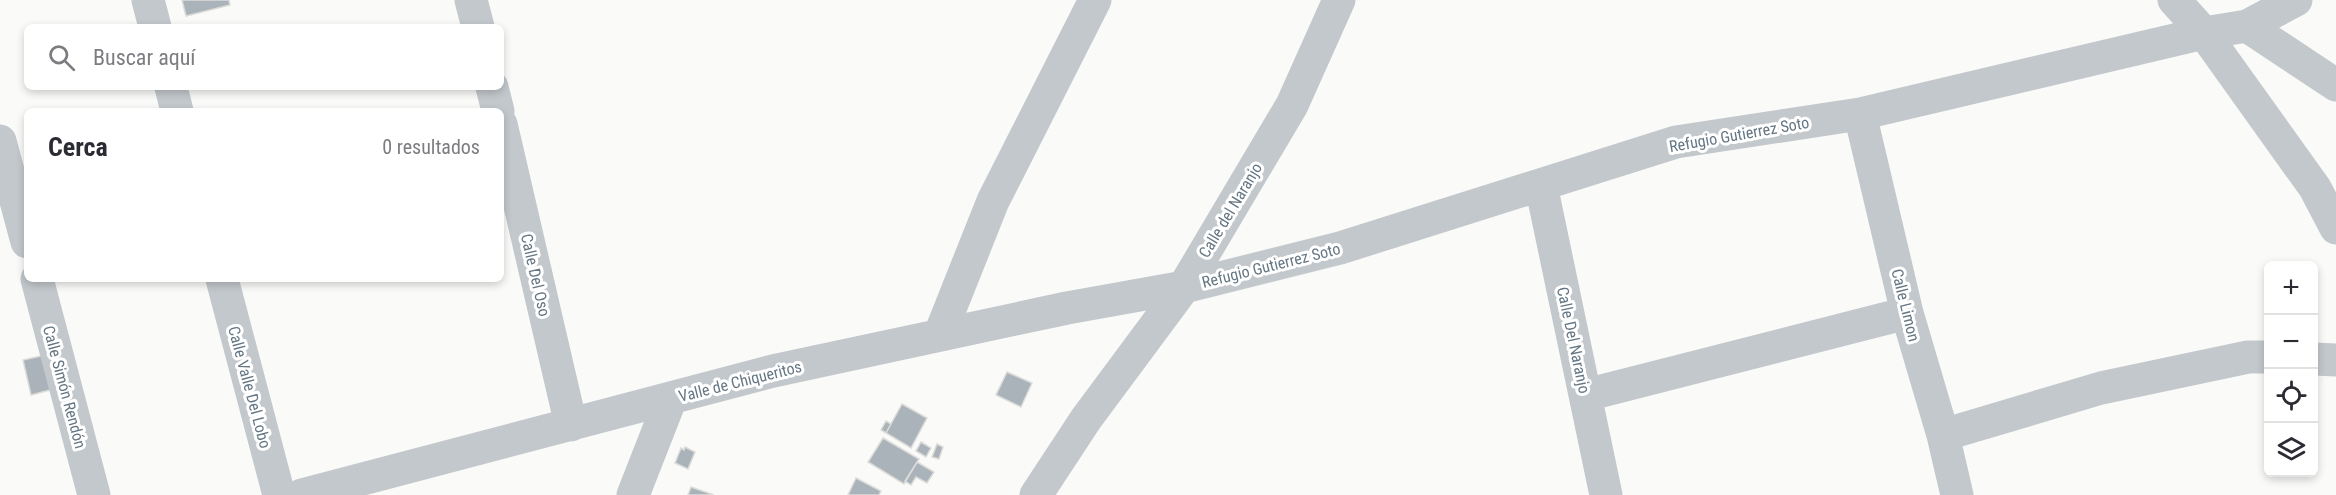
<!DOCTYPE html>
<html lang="es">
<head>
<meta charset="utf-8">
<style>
	:root { --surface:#fff; --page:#f7f7f7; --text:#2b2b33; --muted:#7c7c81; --line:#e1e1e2 }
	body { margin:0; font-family:"Roboto Condensed",sans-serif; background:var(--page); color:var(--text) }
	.controls { position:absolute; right:18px; bottom:18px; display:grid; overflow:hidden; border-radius:9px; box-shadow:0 3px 9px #0003 }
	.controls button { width:54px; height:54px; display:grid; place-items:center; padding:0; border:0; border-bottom:2px solid var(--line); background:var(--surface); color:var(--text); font:30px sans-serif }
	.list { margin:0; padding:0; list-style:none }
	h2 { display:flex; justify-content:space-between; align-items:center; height:78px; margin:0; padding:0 24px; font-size:26px }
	h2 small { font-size:20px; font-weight:400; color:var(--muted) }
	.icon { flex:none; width:33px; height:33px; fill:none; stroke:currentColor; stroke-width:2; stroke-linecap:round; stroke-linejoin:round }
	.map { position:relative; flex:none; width:2336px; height:495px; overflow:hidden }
	.search { position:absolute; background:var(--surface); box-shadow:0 3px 9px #0003; left:24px; top:24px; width:480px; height:66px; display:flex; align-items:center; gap:15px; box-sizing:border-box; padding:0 21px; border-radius:9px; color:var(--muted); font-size:22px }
	.panel { position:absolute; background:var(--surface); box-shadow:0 3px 9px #0003; left:24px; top:108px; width:480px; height:174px; border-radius:9px }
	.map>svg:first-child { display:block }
</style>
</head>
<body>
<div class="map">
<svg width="2336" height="495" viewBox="0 0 2336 495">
	<rect width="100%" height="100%" fill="#fafaf8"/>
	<path fill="#aab3b9" stroke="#dcdcda" stroke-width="1.5" d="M182 0H229L230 5 186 16Z
		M50 354 58 388 31 395 23 360Z
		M1007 372 1032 383 1021 407 996 395Z
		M902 404 927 418 911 448 886 433Z
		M886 421 891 424 886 433 881 430Z
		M883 438 919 459 904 484 868 462Z
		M921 442 931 448 926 457 916 451Z
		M937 444 943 447 939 459 932 457Z
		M685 447 695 452 688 469 675 463 681 448 684 450Z
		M917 462 934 472 927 483 916 477 911 485 905 481Z
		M856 478 881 491 879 495H848Z
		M691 487 714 495H688Z"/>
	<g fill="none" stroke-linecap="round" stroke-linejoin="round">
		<path stroke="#c3c8cc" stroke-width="33" d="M148 0 155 27
			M471 0 478 27
			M2174 0 2204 33 2315 188 2336 228
			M2247 26 2336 85
			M171 87 177 111
			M492 87 498 111
			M1860 114 1907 313 1943 435 1957 495
			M501 124 571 425
			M0 141 27 242
			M1541 185 1606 495
			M37 279 94 495
			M222 279 279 495
			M940 334 993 201 1095 0
			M2314 359 2336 360
			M1586 395 1907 313
			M1943 435 2101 388 2248 357H2268
			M302 495 773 371 1067 308 1184 287 1340 248 1676 142 1860 114 2204 33 2247 26 2296 0
			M633 495 671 398
			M1036 495 1086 419 1184 287 1292 105 1339 0"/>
	</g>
	<g text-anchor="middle" stroke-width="6" stroke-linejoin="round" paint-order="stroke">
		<g font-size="16" fill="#657683" stroke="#fff">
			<text transform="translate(1739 134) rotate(-10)" y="6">Refugio Gutierrez Soto</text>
			<text transform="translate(1230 210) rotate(-59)" y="6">Calle del Naranjo</text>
			<text transform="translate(1271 265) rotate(-14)" y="6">Refugio Gutierrez Soto</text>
			<text transform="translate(536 275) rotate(77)" y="6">Calle Del Oso</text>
			<text transform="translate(1906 305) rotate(76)" y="6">Calle Limon</text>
			<text transform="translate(1574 340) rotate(78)" y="6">Calle Del Naranjo</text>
			<text transform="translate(740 381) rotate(-14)" y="6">Valle de Chiqueritos</text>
			<text transform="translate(65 387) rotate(75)" y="6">Calle Simón Rendón</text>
			<text transform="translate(250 387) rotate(75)" y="6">Calle Valle Del Lobo</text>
		</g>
	</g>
</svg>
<div class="controls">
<button>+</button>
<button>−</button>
<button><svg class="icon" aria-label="locate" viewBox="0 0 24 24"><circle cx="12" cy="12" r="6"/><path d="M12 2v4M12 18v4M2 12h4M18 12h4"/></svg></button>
<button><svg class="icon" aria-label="layers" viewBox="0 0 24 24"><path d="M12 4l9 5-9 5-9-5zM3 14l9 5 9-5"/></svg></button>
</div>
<div class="search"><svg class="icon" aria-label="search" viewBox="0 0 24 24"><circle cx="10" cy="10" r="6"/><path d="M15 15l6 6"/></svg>Buscar aquí</div>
<section class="panel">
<h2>Cerca<small>0 resultados</small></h2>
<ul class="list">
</ul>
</section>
</div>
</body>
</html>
